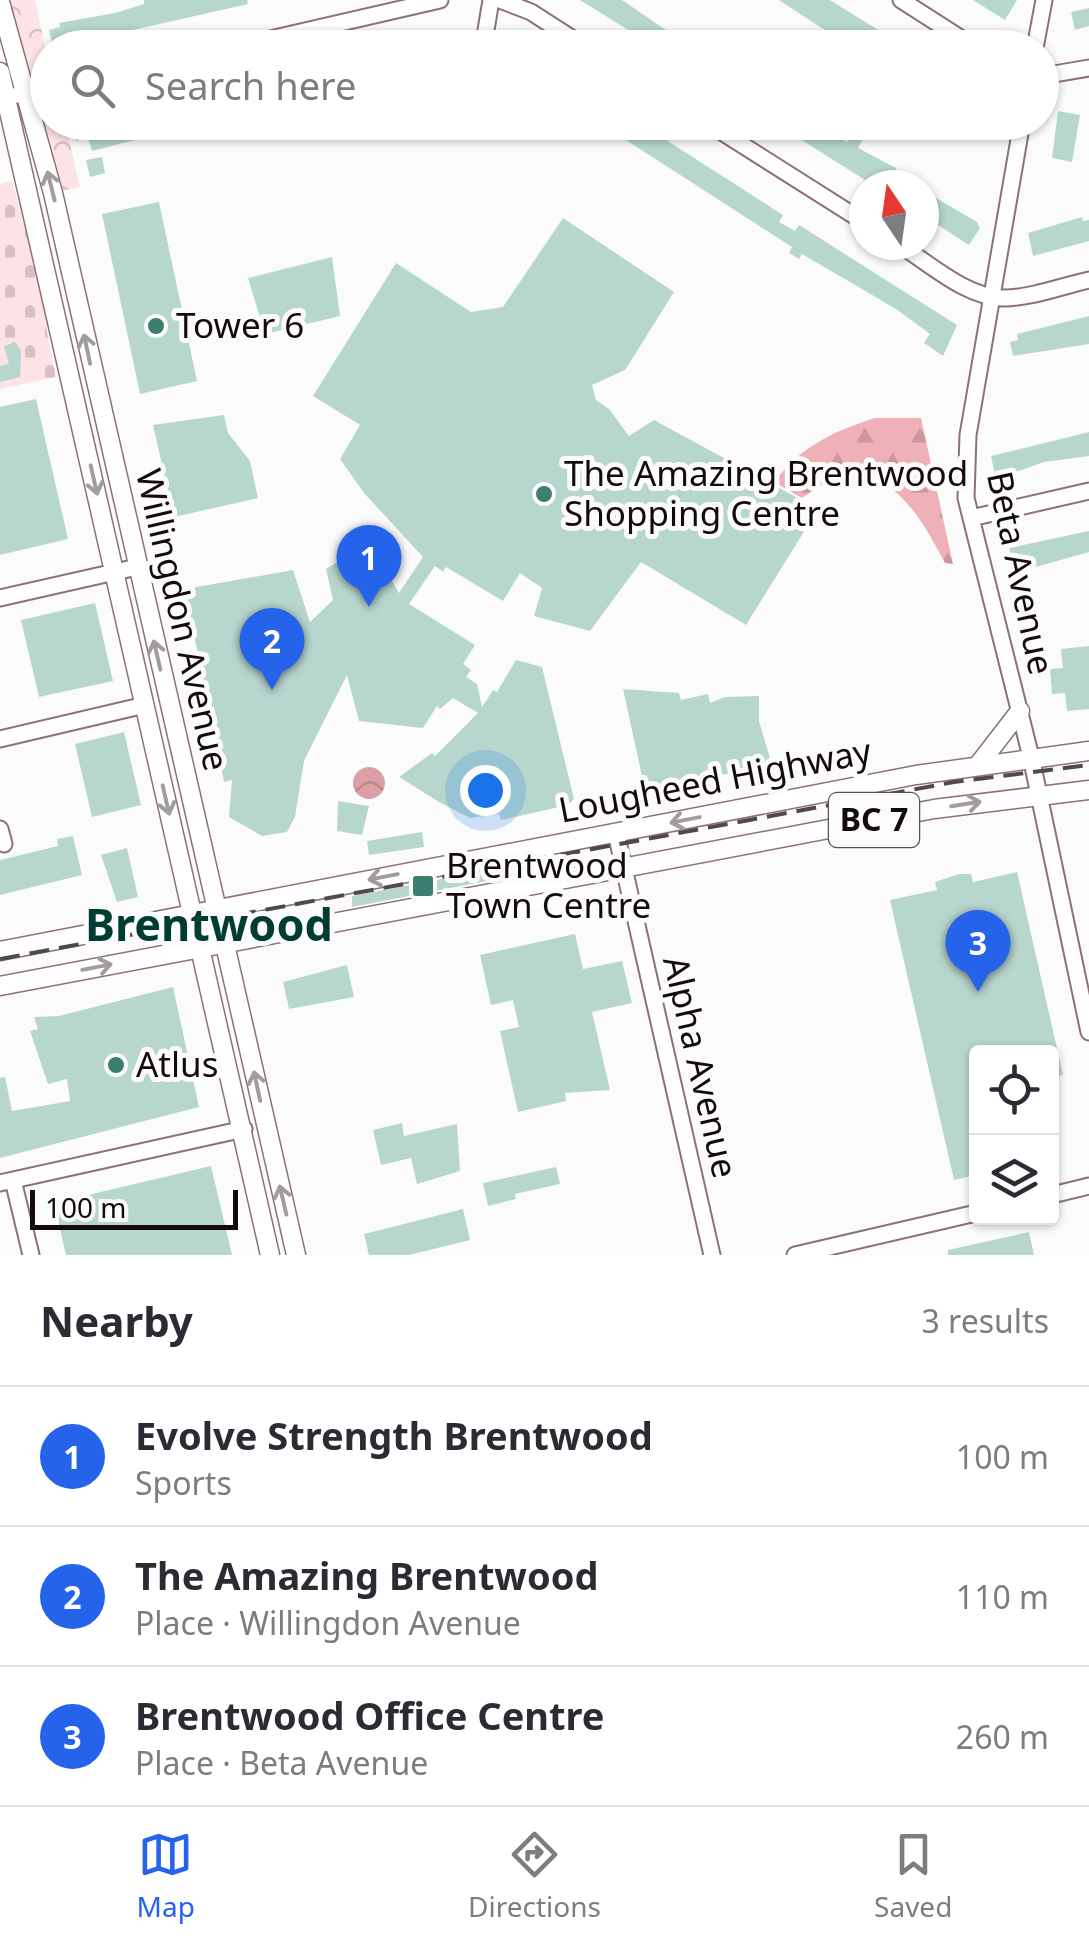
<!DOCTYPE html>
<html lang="en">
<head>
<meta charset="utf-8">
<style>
	:root { --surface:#fff; --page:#f2f2f3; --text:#2b2b33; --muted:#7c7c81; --line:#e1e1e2; --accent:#2563eb }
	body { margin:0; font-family:"Noto Sans",sans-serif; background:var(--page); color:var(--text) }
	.controls { position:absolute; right:30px; bottom:30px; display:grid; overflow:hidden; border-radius:10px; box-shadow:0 2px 8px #0004 }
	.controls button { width:90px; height:90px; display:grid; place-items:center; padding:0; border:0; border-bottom:2px solid var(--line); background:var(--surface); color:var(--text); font:50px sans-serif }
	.compass { position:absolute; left:849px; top:170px; width:90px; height:90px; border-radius:50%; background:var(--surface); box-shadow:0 2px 8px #0004; rotate:347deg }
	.scale { position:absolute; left:30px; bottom:25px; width:208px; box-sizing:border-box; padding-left:10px; border:5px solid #140a0b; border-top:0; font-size:28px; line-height:35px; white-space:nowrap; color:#140a0b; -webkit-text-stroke:8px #fbfbfb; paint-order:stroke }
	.you { position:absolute; left:485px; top:790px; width:35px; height:35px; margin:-25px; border:8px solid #fff; border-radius:50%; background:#1a73e8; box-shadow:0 0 0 15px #1a73e833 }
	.badge { display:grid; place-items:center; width:65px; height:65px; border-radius:50%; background:var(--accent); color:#fff; font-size:32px; font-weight:700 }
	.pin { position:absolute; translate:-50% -82px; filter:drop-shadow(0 2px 5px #0008) }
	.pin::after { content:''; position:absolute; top:52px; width:35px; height:30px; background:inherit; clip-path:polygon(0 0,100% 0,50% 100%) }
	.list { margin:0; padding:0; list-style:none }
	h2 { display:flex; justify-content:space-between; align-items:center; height:130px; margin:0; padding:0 40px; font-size:42px }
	h2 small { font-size:32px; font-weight:400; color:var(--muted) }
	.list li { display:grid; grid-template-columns:65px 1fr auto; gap:30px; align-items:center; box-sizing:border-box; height:140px; padding:0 40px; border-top:2px solid var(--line) }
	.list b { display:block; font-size:38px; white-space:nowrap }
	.list p { margin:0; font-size:32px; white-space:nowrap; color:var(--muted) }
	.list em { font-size:32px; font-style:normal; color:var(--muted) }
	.icon { flex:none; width:55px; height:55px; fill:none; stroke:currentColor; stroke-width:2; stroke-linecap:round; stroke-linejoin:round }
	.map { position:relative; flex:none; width:1089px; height:1255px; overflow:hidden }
	.search { position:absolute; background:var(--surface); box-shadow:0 2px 8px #0004; left:30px; right:30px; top:30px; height:110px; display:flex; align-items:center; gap:25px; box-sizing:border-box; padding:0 35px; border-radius:55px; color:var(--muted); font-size:38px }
	.sheet { height:550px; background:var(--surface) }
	nav { display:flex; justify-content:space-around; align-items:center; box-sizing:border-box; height:140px; border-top:2px solid var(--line); background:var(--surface); font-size:28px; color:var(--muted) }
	nav a { display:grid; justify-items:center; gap:5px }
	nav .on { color:var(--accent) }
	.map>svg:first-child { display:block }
</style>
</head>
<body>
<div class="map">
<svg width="1089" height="1255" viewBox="0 0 1089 1255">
	<defs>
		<pattern id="forest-firs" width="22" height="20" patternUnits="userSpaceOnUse" patternTransform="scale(2.5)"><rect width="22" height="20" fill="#eeb1b7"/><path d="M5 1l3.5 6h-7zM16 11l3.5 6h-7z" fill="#cb979c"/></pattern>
		<pattern id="cemetery-stones" width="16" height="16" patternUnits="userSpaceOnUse" patternTransform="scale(2.5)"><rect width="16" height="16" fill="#fce3e5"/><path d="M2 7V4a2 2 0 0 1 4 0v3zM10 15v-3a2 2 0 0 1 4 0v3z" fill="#d7c1c3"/></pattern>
		<pattern id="park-crowns" width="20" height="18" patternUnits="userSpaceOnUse" patternTransform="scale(2.5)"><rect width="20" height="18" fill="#fce3e5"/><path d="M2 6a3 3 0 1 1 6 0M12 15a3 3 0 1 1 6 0" fill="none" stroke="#d7c1c3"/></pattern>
		<pattern id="water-waves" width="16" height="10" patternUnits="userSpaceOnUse" patternTransform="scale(2.5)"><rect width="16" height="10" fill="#dc9fa6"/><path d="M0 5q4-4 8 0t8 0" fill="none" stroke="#bc888e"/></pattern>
	</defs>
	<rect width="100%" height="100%" fill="#fbfbfb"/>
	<path fill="url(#forest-firs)" d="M875 418H921L953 564 945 563C919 515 902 483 847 467L802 498 774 482C803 445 832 432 875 418Z"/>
	<path fill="url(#cemetery-stones)" d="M12 181 49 318 46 327 56 377 0 389V184Z"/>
	<path fill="url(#park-crowns)" d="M8 0H35L47 55V78L31 72Z
		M47 103 48 122 65 123 80 187 61 191 42 115Z"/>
	<path fill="url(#water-waves)" d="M353 783a16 16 0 1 1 32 0a16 16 0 1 1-32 0Z"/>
	<path fill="#b7d7ce" d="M144 0H247L248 4 53 48 49 30 60 27 59 23 115 13 144 4Z
		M580 0H622L678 38 682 33 706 48H657Z
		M779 0H830L907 48H852Z
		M973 0H1017L1005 20Z
		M1089 8V26L1075 30 1071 12Z
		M451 35H460L463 48H416L415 43Z
		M1058 111 1080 115 1072 162 1052 158Z
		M74 122H152L155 135 92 151 88 138 76 141Z
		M598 122H638L783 215 779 222 795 231 799 225 957 325 943 356 924 343 930 334 896 309 802 254 799 259 789 253 792 247Z
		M773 122H812L847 142 854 130 864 137 858 148 896 168 898 175 914 185H873Z
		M102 157 105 173 90 177 86 160Z
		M924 191 977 222 980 228 969 245 924 216Z
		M159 202 197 381 140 394 102 214Z
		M1082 217 1083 221 1089 220V241L1033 256 1028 233Z
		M563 218 674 292 625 370 592 385 596 400 609 409 629 436 654 420 818 509 746 625 641 562 590 631 534 616 542 588 520 573 503 601 446 567 443 572 435 566 409 604 475 645 463 664 471 670 466 677 477 684 482 707 493 690 497 692 516 660 542 667 574 799 568 805 501 820 499 814 470 818 439 802 399 777 432 753 435 756 478 713 453 698 440 709 437 706 423 728 359 721 347 675 304 761 295 817 287 832 262 836 229 817 232 780 224 782 189 611 185 612 180 590 293 570 310 622 333 600 326 569 354 551 375 572 384 567 399 593 423 557 364 493 340 459 360 425 313 396 396 263 471 312 503 307Z
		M332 257 340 316 265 334 248 278Z
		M1089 316V344L1013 356 1010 342 1018 340 1017 334Z
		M15 342 21 350 20 377 0 382V366L9 364 4 346Z
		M36 399 68 539 0 555V407Z
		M224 415 228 433 250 461 258 498 174 517 153 425Z
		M1089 432V456L1044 462 996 479 991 456Z
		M1089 531V552L1014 573 1009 548Z
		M95 603 113 681 39 697 21 620Z
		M1089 646V709L1067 711 1065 693 1052 694 1050 669 1063 668 1061 649Z
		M623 689 679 693 681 700 708 694 710 703 725 697 759 696V721L772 765 645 790Z
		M124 732 141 805 92 817 75 744Z
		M338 801 369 806 362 835 337 831Z
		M422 832 424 847 369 855 367 841Z
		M73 836 82 875 0 895V860L58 846 57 839Z
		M127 848 138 897 117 902 101 855Z
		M511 866 512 876 352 907V896Z
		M1017 872 1063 1075 1052 1078V1052H976V1175L954 1180 890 900 937 890 935 882 959 874H971L973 882Z
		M575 934 583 969 622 961 632 1003 592 1012 610 1090 565 1093 566 1101 518 1112 500 1031 519 1027 513 1000 491 1005 480 955Z
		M347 965 354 997 289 1009 283 982Z
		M173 987 199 1107 0 1158V1078L5 1077 12 1111 70 1101 67 1079 48 1084 30 1031 38 1029 34 1017 59 1016Z
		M402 1123 404 1136 457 1124 460 1171 417 1184 411 1158 381 1165 373 1130Z
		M211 1166 232 1255H66L54 1203Z
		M556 1167 560 1184 515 1194 516 1199 488 1206 483 1183Z
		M463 1209 470 1240 409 1255H369L364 1234Z
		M1029 1232 1034 1255H948V1250Z"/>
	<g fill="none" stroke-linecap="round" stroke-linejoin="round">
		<defs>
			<path id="minor" d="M500 0 531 12 587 48
				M901 0 976 48
				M231 48 440 0
				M483 48 491 0
				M1035 48 1044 0
				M1042 76 1089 68
				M17 95 48 89
				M706 122 864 222
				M1022 122 968 435 966 498 1031 757 1089 1032
				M900 245C930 264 967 298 1004 298 1031 298 1062 286 1089 280
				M971 518 1089 491
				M0 598 137 567
				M0 739 145 705
				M0 829 4 844
				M616 833 712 1255
				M13 1180 31 1255
				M0 1183 244 1129
				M1052 1195 1089 1186
				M795 1255 976 1213"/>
			<path id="major" d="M0 2 53 193 296 1255
				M0 72 270 1255
				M979 764 1020 711
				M0 951 916 775 1089 751
				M0 986 934 809 1089 790"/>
		</defs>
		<use href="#minor" stroke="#8e7174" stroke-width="19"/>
		<use href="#major" stroke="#8e7174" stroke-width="21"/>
		<use href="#minor" stroke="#fff" stroke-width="15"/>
		<use href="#major" stroke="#fff" stroke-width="18"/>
		<path stroke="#50494a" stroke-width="4" stroke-dasharray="20 10" stroke-linecap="butt" d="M0 959 954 782 1089 765"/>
	</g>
	<defs><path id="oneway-shaft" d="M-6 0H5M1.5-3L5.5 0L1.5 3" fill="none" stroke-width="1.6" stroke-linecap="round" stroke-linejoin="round" transform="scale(2.5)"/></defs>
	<g stroke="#a19d9d">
		<use href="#oneway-shaft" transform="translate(51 186) rotate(-104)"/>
		<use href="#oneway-shaft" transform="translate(87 349) rotate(-102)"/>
		<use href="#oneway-shaft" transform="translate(94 480) rotate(77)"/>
		<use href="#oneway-shaft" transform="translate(157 655) rotate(-103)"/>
		<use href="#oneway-shaft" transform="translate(166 800) rotate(77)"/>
		<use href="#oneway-shaft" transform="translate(966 804) rotate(-9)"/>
		<use href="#oneway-shaft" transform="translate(685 820) rotate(169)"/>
		<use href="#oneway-shaft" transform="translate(383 877) rotate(169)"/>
		<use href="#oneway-shaft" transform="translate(97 967) rotate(-11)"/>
		<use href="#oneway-shaft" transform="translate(257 1086) rotate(-102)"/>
		<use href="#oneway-shaft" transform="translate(283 1200) rotate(-103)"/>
	</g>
	<g fill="#3c7f70" stroke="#fbfbfb" stroke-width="4">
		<circle cx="156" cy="326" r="10"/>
		<circle cx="544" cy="494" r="10"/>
		<rect x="411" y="874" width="24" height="24" rx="5"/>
		<circle cx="116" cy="1065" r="10"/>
	</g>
	<g text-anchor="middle" stroke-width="10" stroke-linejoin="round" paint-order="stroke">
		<rect fill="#fbfbfb" stroke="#595253" stroke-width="2.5" x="829" y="793" width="90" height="54" rx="8"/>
		<g font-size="32" font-weight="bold" fill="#140a0b">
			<text x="874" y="831">BC 7</text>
		</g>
		<g font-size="35" fill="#140a0b" stroke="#fbfbfb" text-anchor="start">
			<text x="176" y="338">Tower 6</text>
			<text x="564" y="486">The Amazing Brentwood<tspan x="564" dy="40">Shopping Centre</tspan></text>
			<text x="446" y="878">Brentwood<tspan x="446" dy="40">Town Centre</tspan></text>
			<text x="136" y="1077">Atlus</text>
		</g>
		<g font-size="35" fill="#140a0b" stroke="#fbfbfb">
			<text transform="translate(1020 573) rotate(78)" y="12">Beta Avenue</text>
			<text transform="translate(182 620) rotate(77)" y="12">Willingdon Avenue</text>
			<text transform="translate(715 781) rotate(-11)" y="12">Lougheed Highway</text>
			<text transform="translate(700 1067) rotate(77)" y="12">Alpha Avenue</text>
		</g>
		<g font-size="45" font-weight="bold" fill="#003c32" stroke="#fbfbfb">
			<text x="209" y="941">Brentwood</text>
		</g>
	</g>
</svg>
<div class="controls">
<button><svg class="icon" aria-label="locate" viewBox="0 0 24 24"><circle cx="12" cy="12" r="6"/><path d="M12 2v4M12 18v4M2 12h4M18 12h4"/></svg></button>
<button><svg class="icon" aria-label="layers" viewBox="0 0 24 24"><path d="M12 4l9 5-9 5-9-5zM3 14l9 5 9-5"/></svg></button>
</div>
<svg class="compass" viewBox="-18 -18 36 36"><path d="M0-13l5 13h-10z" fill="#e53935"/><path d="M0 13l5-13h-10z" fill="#7c7c81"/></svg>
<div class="scale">100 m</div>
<div class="you"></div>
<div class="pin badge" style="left:369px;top:607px">1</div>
<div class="pin badge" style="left:272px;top:690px">2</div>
<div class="pin badge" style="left:978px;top:992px">3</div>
<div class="search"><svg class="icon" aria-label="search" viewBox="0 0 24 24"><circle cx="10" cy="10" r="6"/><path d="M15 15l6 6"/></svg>Search here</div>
</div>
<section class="sheet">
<h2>Nearby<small>3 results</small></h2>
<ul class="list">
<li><span class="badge">1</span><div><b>Evolve Strength Brentwood</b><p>Sports</p></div><em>100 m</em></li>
<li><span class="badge">2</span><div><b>The Amazing Brentwood</b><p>Place · Willingdon Avenue</p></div><em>110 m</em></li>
<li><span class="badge">3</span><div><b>Brentwood Office Centre</b><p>Place · Beta Avenue</p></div><em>260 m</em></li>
</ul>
</section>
<nav>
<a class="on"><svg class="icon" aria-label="map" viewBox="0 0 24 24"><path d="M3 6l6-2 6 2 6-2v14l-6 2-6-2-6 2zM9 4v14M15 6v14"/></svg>Map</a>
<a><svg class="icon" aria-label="directions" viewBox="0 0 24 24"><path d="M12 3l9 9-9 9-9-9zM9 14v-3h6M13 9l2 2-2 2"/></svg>Directions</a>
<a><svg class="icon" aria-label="saved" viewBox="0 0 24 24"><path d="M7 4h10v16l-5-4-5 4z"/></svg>Saved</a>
</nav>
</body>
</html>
